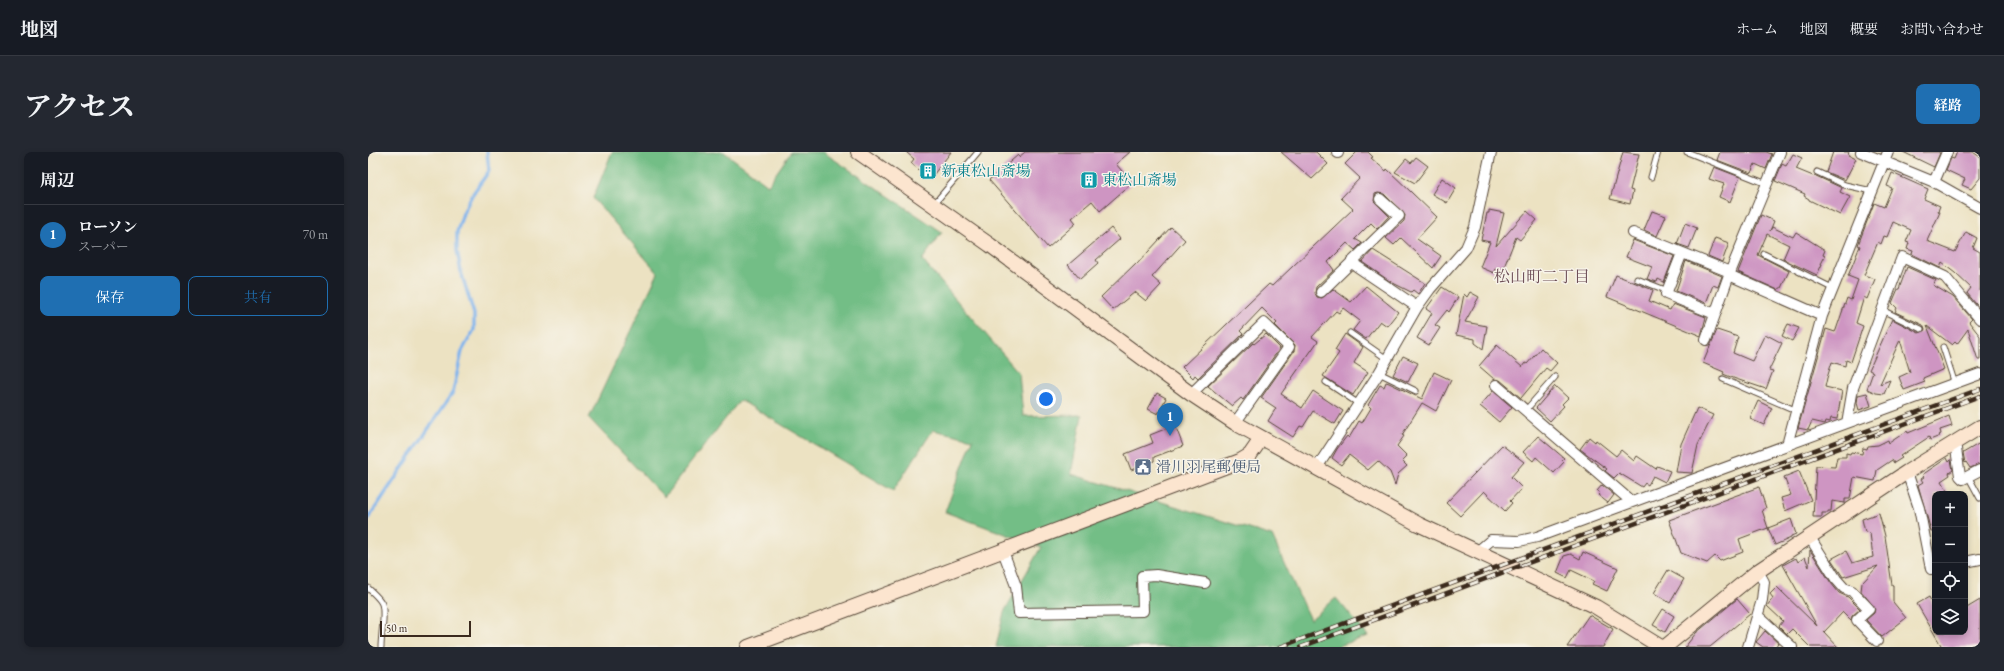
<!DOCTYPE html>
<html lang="ja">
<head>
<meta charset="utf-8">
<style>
	:root { --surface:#171b24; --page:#242831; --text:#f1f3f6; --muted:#9ea1a6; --line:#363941; --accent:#1f6fb2 }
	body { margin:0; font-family:"EB Garamond","Noto Serif JP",serif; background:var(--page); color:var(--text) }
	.controls { position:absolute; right:12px; bottom:12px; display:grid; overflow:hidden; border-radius:8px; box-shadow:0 2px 6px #0003 }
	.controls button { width:36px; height:36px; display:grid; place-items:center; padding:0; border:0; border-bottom:1px solid var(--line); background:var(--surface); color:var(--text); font:20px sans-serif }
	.scale { position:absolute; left:12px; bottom:10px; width:91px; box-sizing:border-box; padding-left:4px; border:2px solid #3b2a1e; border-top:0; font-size:11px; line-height:14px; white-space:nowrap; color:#3b2a1e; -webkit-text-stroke:3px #f7f3e8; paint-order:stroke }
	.you { position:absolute; left:678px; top:247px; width:14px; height:14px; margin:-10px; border:3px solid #fff; border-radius:50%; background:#1a73e8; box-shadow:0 0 0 6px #1a73e833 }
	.badge { display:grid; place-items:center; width:26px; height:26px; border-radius:50%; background:var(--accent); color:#fff; font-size:13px; font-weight:700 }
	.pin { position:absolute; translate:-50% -33px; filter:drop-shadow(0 1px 2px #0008) }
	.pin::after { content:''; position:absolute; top:21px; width:14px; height:12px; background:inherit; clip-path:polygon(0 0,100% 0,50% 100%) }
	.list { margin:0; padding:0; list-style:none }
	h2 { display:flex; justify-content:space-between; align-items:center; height:52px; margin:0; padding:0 16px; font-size:17px }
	h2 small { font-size:13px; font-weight:400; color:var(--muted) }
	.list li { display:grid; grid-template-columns:26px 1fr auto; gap:12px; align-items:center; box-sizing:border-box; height:60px; padding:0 16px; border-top:1px solid var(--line) }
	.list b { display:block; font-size:15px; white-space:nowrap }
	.list p { margin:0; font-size:13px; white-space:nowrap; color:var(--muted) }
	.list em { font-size:13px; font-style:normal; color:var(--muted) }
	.actions { display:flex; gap:8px; padding:12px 16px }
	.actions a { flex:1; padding:9px 0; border:1px solid var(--accent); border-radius:8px; text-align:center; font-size:14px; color:var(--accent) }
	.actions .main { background:var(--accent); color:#fff }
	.icon { flex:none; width:22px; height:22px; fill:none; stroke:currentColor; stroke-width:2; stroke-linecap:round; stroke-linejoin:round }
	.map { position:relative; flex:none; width:1612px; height:495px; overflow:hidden; border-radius:8px }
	header { display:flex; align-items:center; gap:24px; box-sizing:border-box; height:56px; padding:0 20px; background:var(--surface); border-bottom:1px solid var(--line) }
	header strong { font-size:19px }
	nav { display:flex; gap:22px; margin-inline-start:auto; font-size:14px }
	.intro { display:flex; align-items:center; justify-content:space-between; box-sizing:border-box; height:96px; padding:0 24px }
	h1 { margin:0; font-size:28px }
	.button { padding:10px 18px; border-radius:8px; background:var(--accent); color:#fff; font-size:14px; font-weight:700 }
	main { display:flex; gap:24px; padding:0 24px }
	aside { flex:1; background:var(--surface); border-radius:8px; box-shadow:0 2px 6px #0003 }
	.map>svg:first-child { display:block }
</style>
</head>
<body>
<header>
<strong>地図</strong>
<nav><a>ホーム</a><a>地図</a><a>概要</a><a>お問い合わせ</a></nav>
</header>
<div class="intro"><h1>アクセス</h1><a class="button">経路</a></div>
<main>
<aside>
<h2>周辺<small></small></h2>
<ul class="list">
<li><span class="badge">1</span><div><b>ローソン</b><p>スーパー</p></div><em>70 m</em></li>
</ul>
<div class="actions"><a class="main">保存</a><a>共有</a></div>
</aside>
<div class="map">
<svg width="1612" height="495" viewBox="0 0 1612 495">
	<rect width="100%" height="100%" fill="#f7f3e8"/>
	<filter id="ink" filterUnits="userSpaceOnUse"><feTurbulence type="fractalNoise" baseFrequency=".025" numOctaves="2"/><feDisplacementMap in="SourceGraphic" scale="8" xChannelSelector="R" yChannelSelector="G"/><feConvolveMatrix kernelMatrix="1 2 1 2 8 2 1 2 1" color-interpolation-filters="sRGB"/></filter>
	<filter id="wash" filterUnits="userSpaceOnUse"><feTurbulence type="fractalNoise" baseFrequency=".012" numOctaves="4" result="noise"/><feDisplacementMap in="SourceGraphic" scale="16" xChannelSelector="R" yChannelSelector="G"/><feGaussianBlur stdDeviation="0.9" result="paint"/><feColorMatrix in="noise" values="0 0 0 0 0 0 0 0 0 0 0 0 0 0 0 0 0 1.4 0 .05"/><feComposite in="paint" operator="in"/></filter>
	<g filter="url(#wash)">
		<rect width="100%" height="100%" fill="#ece2c2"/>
		<path fill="#73be86" stroke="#577452" d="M244 0H356L400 33 423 0H455L574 80 554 108 651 221 655 264 714 263 703 322 904 384 942 468 968 446 1000 484 968 495H628L636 460 673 395 577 360 605 287 565 278 525 339 372 248 296 345 221 266 290 121 225 46Z"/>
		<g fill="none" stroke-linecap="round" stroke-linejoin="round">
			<path stroke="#7fb4ed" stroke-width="3.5" d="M0 367 85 240 94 199 106 178V162L93 120 89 98V80L95 61 104 43 121 19 119 0"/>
		</g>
		<g id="blocks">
			<path fill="#ce95c2" d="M538 0H583L562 27 543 11 546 7Z
				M657 0H762L748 12 764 31 732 59 724 49 704 66 708 71 680 96 621 28 650 3 651 5Z
				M913 0H948L960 12 944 27Z
				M989 0H1000L1005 5 1003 6 1018 19 1019 17 1069 65 1049 87 1073 104 1065 116 1033 86 1026 93 1018 86 1036 69 1037 63 1016 42 1010 41 1007 42 1006 49 1021 64 1009 77 1003 71 987 87 994 91 987 98 979 91 960 110 966 118 948 135 947 141 949 145 954 146 965 137 983 150 998 134 1030 160 1019 174 1012 169 998 187 985 178 992 169 975 156 971 161 968 159 944 185 950 189 913 242 934 256 945 239 975 259 967 272 945 259 935 275 932 274 925 285 900 269 908 256 893 246 926 199 927 193 907 173 909 171 894 156 872 179 875 182 830 226 827 223 825 226 814 215 901 132 904 134 985 57 973 46 992 26 977 12Z
				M1255 0 1271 2 1262 38 1265 39 1262 52 1242 47Z
				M1352 0H1398L1404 2 1398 17 1387 12 1383 21 1349 8Z
				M1465 0H1481L1480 3 1488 7 1477 28 1458 20Z
				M1535 0H1570L1572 1 1566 15Z
				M1589 0H1605L1612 5V26L1603 37 1594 33 1597 27 1578 18 1583 6 1586 7Z
				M1425 2 1434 6 1428 17 1445 24 1446 23 1474 36 1472 40 1482 45 1472 63 1441 48V47L1436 44 1437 42 1407 29 1414 12 1418 14Z
				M1048 5 1060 14 1047 31 1027 20 1038 7 1043 11Z
				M1346 15 1372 25 1362 50 1351 45 1356 32 1341 27Z
				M1524 21 1560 37 1556 47 1572 54 1570 59 1572 60 1559 89 1587 100 1598 80 1609 86 1605 96 1612 100V157L1599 141 1603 136 1587 121 1574 111 1572 116 1544 102 1545 99 1539 97 1541 91 1538 90 1543 78 1525 70 1519 85 1516 84 1513 92 1510 90 1496 123 1507 127 1499 147 1496 145 1488 171 1495 174 1483 210 1478 208 1477 214 1464 210 1459 226 1457 235 1474 239 1469 267 1463 266 1462 270 1458 269 1457 272 1444 269 1440 278 1430 276 1458 177 1467 180 1468 178 1479 146 1483 148 1490 128 1480 124 1492 94 1490 93 1506 51 1516 55 1524 36 1519 34Z
				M1074 26 1088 36 1079 51 1064 42Z
				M1121 58 1136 61 1128 94 1159 59 1169 68 1152 88 1148 85 1134 120 1127 117 1126 121 1112 115 1122 90 1113 88 1119 61H1121Z
				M1284 59 1298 64 1289 84 1276 78Z
				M1393 63 1406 69 1402 79 1404 75 1425 85 1428 80 1457 98 1455 103 1457 104 1453 112H1454L1449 123 1415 107 1421 93 1399 82 1390 103 1421 119 1413 136H1411L1410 138 1370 120Z
				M1317 71 1329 76 1321 96 1309 92Z
				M803 75 817 88 784 125 793 133 778 149 767 140 745 158 733 145 768 111 769 112Z
				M743 76 752 87 728 108 730 111 712 127 700 113Z
				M1347 86 1361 91 1354 110 1340 104Z
				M1265 88 1306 104 1296 130 1290 127 1289 130 1279 127 1284 115 1258 105Z
				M1005 98 1057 131 1050 142 1045 138 1043 140 1023 130 994 110Z
				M1318 109 1354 124 1350 135 1345 133 1338 151 1308 139Z
				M1539 115 1568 128 1565 133 1585 145 1604 167 1601 170 1612 184V208H1610L1600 177 1589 192 1587 190 1584 193 1559 174 1576 217 1555 226 1557 230 1536 238 1531 225 1542 220 1532 188 1512 232 1522 228 1516 242 1508 241 1499 237 1505 220 1501 218 1524 167 1551 181 1557 178 1555 173 1527 160 1529 156 1524 151 1530 137H1531Z
				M1248 123 1285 138 1281 149 1302 158 1305 152 1338 165 1333 184 1239 145Z
				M1074 135 1090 145 1081 160 1079 158 1067 173 1072 176 1061 193 1049 186 1064 161 1058 157Z
				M1102 140 1111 145 1097 170 1119 174 1115 197 1107 191V187L1088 183 1096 142 1099 145Z
				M1420 172 1431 176 1424 189 1414 184Z
				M1349 178 1370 185 1365 201 1384 209 1397 182 1414 191 1401 218 1405 219 1398 237 1368 227 1355 222 1356 220 1335 211Z
				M898 182 912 196 878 244 875 248 873 246 864 254 840 234 885 191 886 192Z
				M977 182 995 195 986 211 1000 220 985 243 955 224 971 201 967 198Z
				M1129 193 1154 215 1157 211 1159 212 1173 196 1189 211 1182 219 1178 216 1153 246 1132 228 1126 227 1111 214Z
				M1035 204 1050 211 1040 230 1025 223Z
				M1066 220 1083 228 1068 259 1054 251 1034 283 1036 284 1029 294 1039 304 1034 309 1039 314 1030 322 1027 333 1022 320 1010 309 1000 318 981 303 973 313 964 306 969 297 979 284 981 286 991 269 994 271 1003 256 1000 253 1012 233 1016 235 1018 230 1021 231 1054 247Z
				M1187 234 1200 246 1194 252 1196 254 1182 269 1168 256Z
				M1125 239 1144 255 1131 270 1112 254Z
				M789 241 798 246 790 262 780 257Z
				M1499 241 1503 254 1491 258 1489 251 1490 243Z
				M1390 249 1404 256 1396 273 1382 267Z
				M1329 256 1345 263 1330 293 1324 321 1308 320 1313 292Z
				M1581 264 1584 274 1572 278 1573 282 1571 283 1572 284 1562 288 1561 285 1532 304 1534 306 1526 311 1524 308 1509 318 1507 329 1486 325 1482 347H1477V351L1464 349 1463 359H1460V361H1454V365H1445L1448 314 1467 315 1469 305H1478V301L1482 302 1483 300 1494 302 1495 296 1499 297 1500 294 1510 293 1520 288 1521 291 1539 279 1540 281Z
				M807 273 815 294 786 305V309L763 318 757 302 785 291 782 283Z
				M1170 284 1196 306 1194 308 1196 310 1186 321 1168 305 1165 309 1155 300Z
				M1221 285 1227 290 1228 288 1248 304 1253 298 1266 309 1269 304 1288 317 1289 314 1302 319 1297 330 1285 324 1280 333 1277 331 1274 335 1251 321 1246 326 1237 319 1239 317 1212 297Z
				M1612 291V312L1602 316 1598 310 1597 311 1595 301Z
				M1134 293 1156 310 1143 325 1154 336 1142 349 1144 351 1137 359 1116 339 1092 364 1078 351Z
				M1579 306 1581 310 1583 308 1585 318 1581 321 1582 323 1573 329 1581 342H1567V379H1563L1550 333 1555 330 1553 327 1556 325 1554 323Z
				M1431 319 1443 348 1417 359 1413 346 1423 343 1416 325Z
				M1234 333 1246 343 1240 351 1230 343 1232 341 1229 339Z
				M1391 335 1398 356 1394 358 1400 376 1423 367 1428 382 1423 384V386L1407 393 1400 376 1371 387 1375 400 1352 409 1347 404 1339 411 1313 401 1301 368Z
				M1511 361 1517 384 1524 433H1525V450L1538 466 1514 485 1498 468 1506 461 1507 456 1493 439 1494 431 1510 414 1475 425 1463 407 1478 399 1484 411 1505 405 1502 381 1497 380 1494 367Z
				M1442 398 1463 431 1471 441 1480 445 1492 457 1484 464 1483 468 1475 460 1456 480 1470 495H1442L1424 477 1419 482 1411 474 1415 469 1399 454 1405 446 1402 442 1409 435 1449 474 1415 413 1428 406 1430 410 1437 405 1441 415Z
				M1215 400 1250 416 1239 439 1224 432 1226 429 1203 418 1199 426 1189 421 1196 404 1203 402 1212 407Z
				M1300 418 1316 427 1302 451 1286 441Z
				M1561 445 1567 456V480H1597V457L1612 448V495H1574L1549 452Z
				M1369 447 1382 462 1342 495H1317L1328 481Z
				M1295 457 1306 464 1297 480 1285 473Z
				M1221 463 1245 477 1235 495H1199Z
				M1397 479 1410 491 1407 495H1395L1388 490Z"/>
		</g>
	</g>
	<g filter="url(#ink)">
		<use href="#blocks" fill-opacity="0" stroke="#564637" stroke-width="1"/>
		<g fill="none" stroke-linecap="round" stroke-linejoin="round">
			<defs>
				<path id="lane" d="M1319 0 1399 32
					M1449 20 1477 33 1504 39
					M1283 25 1290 0
					M566 52 610 0
					M1396 102 1464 136
					M1269 127 1300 139
					M1514 158 1553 177
					M982 181 1019 207
					M1575 195 1587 232
					M1011 221 1048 239
					M1355 227 1427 258
					M958 230 991 252
					M1157 259 1187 225
					M1600 324 1612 346
					M0 436C4 440 10 445 13 450 18 457 13 484 13 495"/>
				<path id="street" d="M969 0 970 1
					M1493 0 1566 30 1612 56
					M1566 30 1579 0
					M1265 81 1362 120
					M1314 101 1298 142 1347 162
					M984 111 1049 155
					M1361 123 1454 164
					M953 140 1031 64 1012 47
					M1338 188 1361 123 1412 0
					M1128 233 1264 350
					M823 242 896 171 921 195 867 271
					M1479 271 1485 236 1534 105 1577 125 1612 167
					M1587 290 1592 324 1595 327 1612 318
					M1419 293 1454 164 1520 0
					M948 317 1011 221 1049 155 1062 137 1098 96 1107 75 1123 0
					M1539 320 1551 356 1563 417 1567 416
					M1441 384 1468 427 1476 436 1484 439 1501 457 1489 468 1509 489
					M635 399 648 434 651 461 775 459 774 424 788 423 837 431
					M1109 400 1123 388 1151 389 1169 385 1612 222
					M1597 410 1612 407
					M1390 464 1424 495
					M1380 495 1394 448 1396 430 1390 419"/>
				<path id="secondary" d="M490 0 622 93 823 242 867 271 1050 372 1228 455 1293 495
					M380 495 872 309 882 303 893 287
					M1297 495 1390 419 1539 320 1612 275"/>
			</defs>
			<use href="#lane" stroke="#564637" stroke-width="7"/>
			<use href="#street" stroke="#564637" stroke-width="12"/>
			<use href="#secondary" stroke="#564637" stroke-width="16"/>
			<use href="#lane" stroke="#fff" stroke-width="5"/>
			<use href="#street" stroke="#fff" stroke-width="10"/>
			<use href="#secondary" stroke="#fce5cf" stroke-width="14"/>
			<defs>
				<path id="rail" d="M912 495 1612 237
					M933 495 1612 244"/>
			</defs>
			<use href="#rail" stroke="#3b2a1e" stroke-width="4.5"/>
			<use href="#rail" stroke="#f7f3e8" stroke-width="3" stroke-dasharray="9" stroke-linecap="butt"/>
		</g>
	</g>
	<defs>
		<symbol id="building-square" viewBox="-11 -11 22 22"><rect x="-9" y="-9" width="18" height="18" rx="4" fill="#0f9aa8" stroke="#f7f3e8"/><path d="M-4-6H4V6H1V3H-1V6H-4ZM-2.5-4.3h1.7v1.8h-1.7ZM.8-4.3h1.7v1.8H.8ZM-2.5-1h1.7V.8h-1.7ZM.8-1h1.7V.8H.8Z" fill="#fff"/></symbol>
		<symbol id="civic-square" viewBox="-11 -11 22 22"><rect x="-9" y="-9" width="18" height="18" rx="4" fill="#5c6f8a" stroke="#f7f3e8"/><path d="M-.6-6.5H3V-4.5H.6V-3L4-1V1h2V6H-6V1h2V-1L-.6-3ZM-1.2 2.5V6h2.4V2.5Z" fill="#fff"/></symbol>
	</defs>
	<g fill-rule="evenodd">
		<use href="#building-square" x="550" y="9" width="20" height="20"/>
		<use href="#building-square" x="711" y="18" width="20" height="20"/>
		<use href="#civic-square" x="765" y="305" width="20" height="20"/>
	</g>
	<g text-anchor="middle" stroke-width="3" stroke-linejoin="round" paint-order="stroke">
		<g font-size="15" fill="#0d838f" stroke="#f7f3e8" text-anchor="start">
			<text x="573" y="24">新東松山斎場</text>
			<text x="734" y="33">東松山斎場</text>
		</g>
		<g font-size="15" fill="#4e5e75" stroke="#f7f3e8" text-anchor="start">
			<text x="788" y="320">滑川羽尾郵便局</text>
		</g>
		<g font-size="16" fill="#6e4f57" stroke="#f7f3e8">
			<text x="1174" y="130">松山町二丁目</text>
		</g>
	</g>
</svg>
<div class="controls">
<button>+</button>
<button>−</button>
<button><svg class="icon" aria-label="locate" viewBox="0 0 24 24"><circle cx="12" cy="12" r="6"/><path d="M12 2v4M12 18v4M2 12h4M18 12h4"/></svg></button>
<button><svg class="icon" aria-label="layers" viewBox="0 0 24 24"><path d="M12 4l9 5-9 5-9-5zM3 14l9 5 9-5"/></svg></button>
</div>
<div class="scale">50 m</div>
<div class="you"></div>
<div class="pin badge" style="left:802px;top:284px">1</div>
</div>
</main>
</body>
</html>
